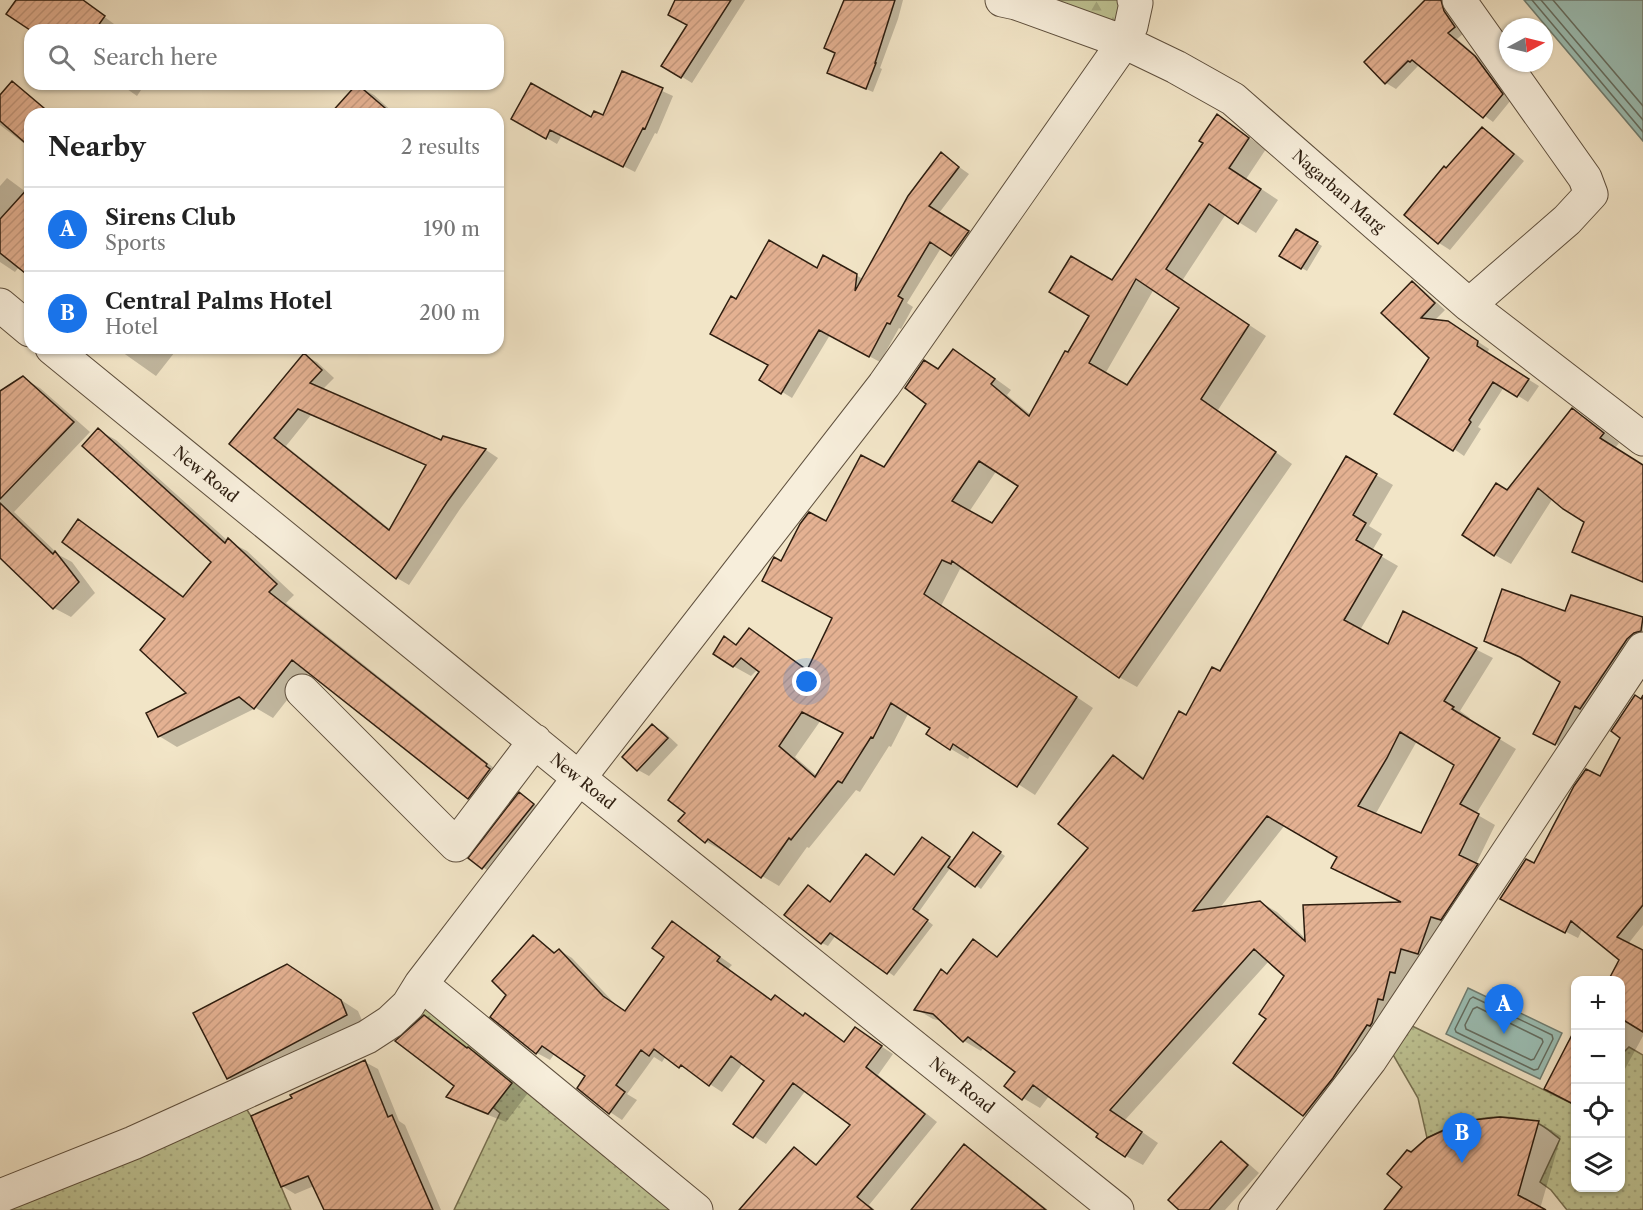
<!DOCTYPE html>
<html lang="en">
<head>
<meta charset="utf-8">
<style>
	:root { --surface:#fff; --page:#f6f6f6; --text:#222; --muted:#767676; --line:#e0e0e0; --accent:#1a73e8 }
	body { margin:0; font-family:"Libre Caslon Text",serif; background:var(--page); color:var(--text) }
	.controls { position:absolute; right:18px; bottom:18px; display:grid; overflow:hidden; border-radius:12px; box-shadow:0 2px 4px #0004 }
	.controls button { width:54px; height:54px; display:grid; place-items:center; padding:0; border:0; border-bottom:2px solid var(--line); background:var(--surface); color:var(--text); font:30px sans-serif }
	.compass { position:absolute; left:1499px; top:18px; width:54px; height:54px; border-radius:50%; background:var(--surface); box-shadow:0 2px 4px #0004; rotate:83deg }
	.you { position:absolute; left:807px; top:682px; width:21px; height:21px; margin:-15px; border:4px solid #fff; border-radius:50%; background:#1a73e8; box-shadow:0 0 0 9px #1a73e833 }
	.badge { display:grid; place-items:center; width:39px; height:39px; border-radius:50%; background:var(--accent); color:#fff; font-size:20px; font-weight:700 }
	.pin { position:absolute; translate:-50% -50px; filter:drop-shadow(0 2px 3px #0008) }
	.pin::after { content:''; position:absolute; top:32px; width:21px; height:18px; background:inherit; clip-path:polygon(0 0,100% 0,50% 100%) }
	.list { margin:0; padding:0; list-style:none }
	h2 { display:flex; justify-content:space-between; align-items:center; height:78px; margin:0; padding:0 24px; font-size:26px }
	h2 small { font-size:20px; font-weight:400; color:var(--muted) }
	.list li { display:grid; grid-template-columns:39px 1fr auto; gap:18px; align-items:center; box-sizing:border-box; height:84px; padding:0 24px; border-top:2px solid var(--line) }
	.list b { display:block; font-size:22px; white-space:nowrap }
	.list p { margin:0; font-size:20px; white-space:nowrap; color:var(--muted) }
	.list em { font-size:20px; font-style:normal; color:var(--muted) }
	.icon { flex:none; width:33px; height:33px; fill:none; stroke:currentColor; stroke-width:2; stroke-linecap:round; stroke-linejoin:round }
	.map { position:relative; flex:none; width:1643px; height:1210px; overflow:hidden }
	.search { position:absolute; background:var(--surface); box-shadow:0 2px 4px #0004; left:24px; top:24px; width:480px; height:66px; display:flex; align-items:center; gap:15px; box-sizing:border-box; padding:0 21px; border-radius:18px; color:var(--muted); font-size:22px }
	.panel { position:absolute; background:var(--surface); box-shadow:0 2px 4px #0004; left:24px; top:108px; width:480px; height:246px; border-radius:18px }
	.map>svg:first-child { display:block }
</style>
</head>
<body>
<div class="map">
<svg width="1643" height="1210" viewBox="0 0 1643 1210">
	<defs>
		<pattern id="green-dots" width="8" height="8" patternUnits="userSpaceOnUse" patternTransform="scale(1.5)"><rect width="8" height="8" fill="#bec393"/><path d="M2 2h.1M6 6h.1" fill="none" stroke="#a4a77e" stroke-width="1.8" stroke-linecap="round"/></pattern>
		<pattern id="forest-firs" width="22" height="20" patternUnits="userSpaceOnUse" patternTransform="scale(1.5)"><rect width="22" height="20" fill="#bec393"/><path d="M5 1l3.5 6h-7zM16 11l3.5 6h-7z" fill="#a4a77e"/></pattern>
		<pattern id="building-hatch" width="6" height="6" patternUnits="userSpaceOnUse" patternTransform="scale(1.5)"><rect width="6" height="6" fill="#e4b192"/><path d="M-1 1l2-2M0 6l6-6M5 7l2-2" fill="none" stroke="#c4987d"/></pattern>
	</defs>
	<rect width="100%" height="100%" fill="#f2e5c7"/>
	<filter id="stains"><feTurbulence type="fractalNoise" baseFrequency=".00333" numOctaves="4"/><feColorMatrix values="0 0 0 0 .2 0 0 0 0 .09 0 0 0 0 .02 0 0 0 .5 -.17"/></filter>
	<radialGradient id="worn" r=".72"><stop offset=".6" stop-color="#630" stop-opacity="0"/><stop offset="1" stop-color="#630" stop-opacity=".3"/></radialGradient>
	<path fill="url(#green-dots)" stroke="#767051" stroke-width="1.5" d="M422 1004 685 1210H454L500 1113 396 1029Z
		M1408 1024 1575 1105 1576 1188H1620L1621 1055 1629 1047 1643 1055V1210H1567L1551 1190 1540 1182 1560 1139C1553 1134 1545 1126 1537 1123 1499 1110 1461 1120 1427 1138L1418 1098 1392 1053Z
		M242 1102 251 1116 291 1210H0Z"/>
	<path fill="url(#forest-firs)" stroke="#767051" stroke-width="1.5" d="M1031 0H1127L1119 24Z"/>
	<path fill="#9bbfb5" stroke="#6f7e73" stroke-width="1.5" d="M1524 0H1643V141Z
		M1468 988 1562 1033 1540 1079 1446 1034Z"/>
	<path fill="#0003" fill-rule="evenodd" d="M18 0H82L122 30H31Z
		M677 0H745L692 83 663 65 689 25Z
		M846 0H903L898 19 880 68 882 69 873 92 828 73 837 53Z
		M1432 0H1452L1464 33 1457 39 1485 63 1511 100 1493 122 1418 66 1396 89 1386 83 1366 62Z
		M623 73 673 96 657 134 655 133 635 172 562 135 557 144 513 118 604 117Z
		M12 83 51 114H30V148L0 125V98Z
		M120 84H145L137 96Z
		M357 86 374 95 395 114H332Z
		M1217 116 1266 149 1246 179 1278 200 1256 233 1226 214 1182 281 1266 336 1218 410 1292 464 1137 687 1119 677 970 572 969 573 960 569 941 606 1093 708 1035 795 971 754 968 759 951 749 928 734 932 728 909 712 891 747 889 746 860 792 856 790 809 848 807 847 779 886 762 876 725 849 723 851 705 841 761 672 758 669 751 676 733 666 738 646 749 630 809 670 833 618 781 563 827 523 884 469 929 403 939 370 954 351 971 361 1011 390 1007 395 1031 415 1112 281 1205 143ZM1154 289 1181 308 1127 387 1105 374ZM997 470 1020 485 993 525 969 512ZM821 720 844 733 817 776 795 757Z
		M1482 129 1493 135 1524 161 1450 250 1439 243 1406 215Z
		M941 154 969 174 939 213 978 238 962 261 941 248 907 303 913 307 901 329 899 328 880 362 830 335 792 398 761 379 770 365 737 301 817 270 824 258 863 279Z
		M7 178 30 195V275L19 267 15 272 0 262V186Z
		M1297 231 1322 246 1307 271 1281 256Z
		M1412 283 1423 290 1445 310 1434 321 1459 329 1489 349 1487 354 1539 386 1528 402 1504 387 1478 427 1481 429 1464 456 1454 449Z
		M125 348H178L156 376 122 352Z
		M304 355 317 362 334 378 322 390 441 442 443 438 486 450 498 458 460 509 409 585 397 578 231 444ZM311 415 427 466 391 530 286 446Z
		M23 378 40 388 90 432 14 512 59 555 72 562 95 593 71 617 54 608 0 556V393Z
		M1572 410 1588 419 1619 443 1615 448 1643 466V583L1590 561 1574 551 1586 521 1553 498 1511 564 1495 555 1508 492Z
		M98 430 116 440 228 541 247 551 294 595 286 603 504 776 487 808 469 797 309 672 273 718 256 708 177 747 159 736 189 694 167 619 79 521 97 532 185 597 213 562Z
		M1347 458 1393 485 1369 526 1382 534 1372 551 1398 566 1360 630 1388 646 1404 613 1493 658 1460 711 1470 718 1468 720 1516 749 1476 814 1495 825 1476 864 1494 874 1435 963 1418 957 1412 982 1321 1125 1304 1115 1235 1063 1269 1019 1286 976 1269 961 1125 1120 1158 1143 1143 1165 1126 1156 1101 1134 1049 1096 1040 1108 1023 1098 1017 1072 984 1047 981 1051 964 1041 942 1021 933 1019 916 1009 948 975 973 941 999 958 1090 847 1113 757 1145 778 1186 717 1220 673ZM1417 741 1456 764 1422 834 1375 815ZM1285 825 1338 856 1350 877 1405 904 1306 939 1277 912 1260 902 1219 909Z
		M1571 596 1643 619V638L1565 749 1535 733 1562 682 1566 613Z
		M1643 702V925L1628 944 1643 952V1036L1620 1078 1621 959 1583 928 1578 938 1513 905 1535 865 1600 778Z
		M653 726 664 732 678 745 649 776 638 770 624 757Z
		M520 794 544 811 494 875 470 858Z
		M979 837 1005 856 981 889 951 867 918 913 933 925 894 976 836 935 828 946 822 943 809 887 831 903 895 876 929 843 954 861Z
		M672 923 732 965 728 969 773 1001 776 997 805 1016 818 1023 845 1043 855 1029 893 1054 878 1075 937 1122 869 1205 875 1210H741L795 1149 818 1165 852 1125 806 1090 766 1144 735 1123 766 1080 743 1063 722 1092 666 1056 662 1062 654 1057 627 1094 637 1100 622 1120 610 1112 587 1076 555 1053 550 1060 537 1053 492 1016 508 994 533 936 556 953 559 950 572 958 616 1005 626 1012 666 957Z
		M304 976 358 1011 364 1025 246 1087 229 1078Z
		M424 1017 485 1059 528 1093 506 1122 465 1106 448 1096 457 1086Z
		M1572 1040 1576 1042V1104L1558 1095Z
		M365 1062 378 1069 399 1121 405 1125 441 1210H326L314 1186 295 1194 282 1186 294 1099Z
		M1500 1119 1539 1123 1561 1136 1540 1209 1542 1210H1391L1404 1187 1411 1154Z
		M1221 1143 1232 1149 1259 1173 1225 1210H1181Z
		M964 1146 976 1153 1048 1210H913Z"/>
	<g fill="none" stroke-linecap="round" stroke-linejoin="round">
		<path stroke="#646e62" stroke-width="1.5" d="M1532 0 1643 132
			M1541 0 1643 120
			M1553 0 1643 106
			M1473 997 1552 1035 1553 1039 1538 1069 1534 1070 1456 1032 1455 1029 1470 999Z
			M1477 1007 1542 1039 1543 1042 1534 1059 1531 1060 1466 1029 1465 1025 1473 1009Z"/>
	</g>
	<path fill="url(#building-hatch)" stroke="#2d1d0f" stroke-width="1.5" fill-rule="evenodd" d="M16 0H83L105 16 95 30H30L6 14Z
		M675 0H731L681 78 661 66 687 25 668 15Z
		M844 0H895L875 63H876L866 89 827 73 835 53 824 48Z
		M1425 0H1441L1444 11 1455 27 1448 33 1475 56 1503 94 1483 118 1412 60 1410 62 1408 61 1385 84 1364 62Z
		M622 71 663 88 645 129 643 128 623 167 550 130 546 139 511 119 531 83 591 117 594 111 603 115Z
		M12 81 51 114H30V147L0 121V95Z
		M357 84 392 114H330Z
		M1217 114 1249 138 1229 168 1261 189 1238 224 1209 204 1166 269 1249 325 1201 399 1276 452 1119 678 952 561 951 564 942 560 924 594 1077 697 1017 787 953 744 950 750 926 734 930 728 891 703 873 738 871 737 842 783 838 781 791 840 789 838 761 878 708 839 705 843 678 821 685 813 668 800 759 672 741 658 733 667 713 654 724 636 736 645 749 628 807 670 832 618 762 581 774 557 781 561 800 524 809 512 826 521 861 455 884 467 926 404 905 388 924 360 938 369 953 349 995 379 991 384 1029 416 1065 351 1068 352 1089 316 1049 292 1071 256 1112 280 1203 143 1199 141ZM1136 279 1179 308 1127 385 1089 363ZM979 461 1018 486 992 523 952 501ZM802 712 843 733 815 777 779 746Z
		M1482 127 1514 154 1438 244 1404 215 1444 166 1446 168Z
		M941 152 959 167 929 206 969 231 951 256 930 242 898 296 903 299 890 324 887 323 869 357 819 330 781 394 759 380 768 365 710 334 731 296 736 299 769 240 817 268 823 255 857 274 855 291 908 196Z
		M30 186V277L0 253V219Z
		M1296 229 1318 242 1301 269 1279 256Z
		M1412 281 1435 303 1421 318 1448 321 1478 341 1477 346 1529 379 1517 397 1493 382 1469 420 1471 422 1453 451 1394 414 1429 358 1381 313Z
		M304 353 322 370 310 383 441 440 443 436 486 449 447 502 396 579 229 444ZM298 409 426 465 389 530 274 438Z
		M23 376 74 422 0 499V391Z
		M1572 408 1604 433 1600 438 1643 465V582L1572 552 1584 522 1563 509 1538 488 1494 556 1462 535 1496 483 1507 490Z
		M98 428 225 543 228 538 277 584 269 592 487 764 486 766 490 769 468 799 292 660 254 709 239 697 158 737 146 713 186 693 140 650 165 619 62 542 78 519 183 597 211 562 82 446Z
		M1346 456 1377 474 1353 515 1366 523 1356 540 1382 555 1344 620 1388 644 1403 611 1477 648 1444 701 1454 707 1452 709 1500 738 1460 804 1479 814 1459 855 1478 864 1441 920 1431 917 1418 954 1401 949 1395 973 1390 972 1383 1000 1378 999 1372 1023 1370 1026 1367 1025 1333 1078 1303 1116 1233 1063 1266 1019 1259 1014 1284 976 1254 949 1110 1110 1142 1132 1125 1157 1096 1137 1098 1134 1033 1085 1022 1100 1004 1086 1015 1072 968 1037 963 1042 933 1014 914 1010 941 969 947 974 973 939 997 957 1088 848 1058 824 1113 755 1143 779 1179 711 1186 715 1212 667 1220 671ZM1400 732 1454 765 1421 833 1358 806 1387 758ZM1267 816 1337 857 1331 868 1401 902 1303 905 1305 941 1260 901 1193 911Z
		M0 503 53 554 55 551 79 582 53 609 0 558Z
		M1502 589 1565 611 1571 595 1643 617 1641 631 1634 633 1627 639 1580 709 1575 706 1555 745 1533 734 1560 682 1520 657 1484 641Z
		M1635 695 1641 699 1643 695V905L1617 937 1643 950V1032L1620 1018V981H1608L1619 960 1571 921 1565 933 1500 899 1526 859 1534 863 1574 786 1586 769 1600 776 1620 738 1611 731Z
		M652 724 668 738 637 771 622 757Z
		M519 792 534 804 482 869 468 858Z
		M973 832 1001 852 975 887 948 867Z
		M922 837 950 857 913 909 928 920 887 974 830 933 821 944 784 915 808 885 830 902 866 854 894 875Z
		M672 921 720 957 717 961 771 1000 775 995 803 1016 805 1013 844 1042 855 1027 882 1046 866 1067 925 1114 857 1197 873 1210H739L794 1147 816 1165 850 1125 793 1083 753 1138 733 1124 764 1081 731 1056 709 1086 681 1065 679 1068 654 1049 649 1056 641 1050 616 1085 625 1092 609 1114 577 1088 585 1076 542 1046 536 1054 490 1017 506 995 492 981 533 935 554 953 559 949 603 996 625 1011 664 957 652 948Z
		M287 964 341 1000 347 1015 227 1079 193 1013Z
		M424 1015 467 1048 468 1047 512 1083 488 1114 446 1097 454 1086 395 1041Z
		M1575 1029V1105L1544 1089Z
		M365 1060 388 1117 392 1115 433 1210H324L308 1176 281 1187 251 1116 292 1098 290 1095Z
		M1500 1117 1539 1121 1518 1195 1546 1210H1384L1402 1187 1387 1174 1407 1150 1411 1152 1427 1138 1464 1121Z
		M1221 1141 1248 1165 1209 1210H1179L1168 1200Z
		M964 1144 991 1166 1046 1210H911Z"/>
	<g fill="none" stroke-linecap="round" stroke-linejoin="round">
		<defs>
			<path id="minor" d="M1002 0 1016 3 1124 42 1176 67 1233 99 1469 305 1643 439
				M1459 0 1585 178 1591 194 1567 220 1469 305
				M0 305 30 330
				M52 348 579 778 1117 1210
				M302 691 456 845 535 741
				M421 984 696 1210
				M0 1196 133 1143 367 1037 390 1022 408 1005 421 984 579 778 884 385 1124 42 1131 26 1136 3 1134 0
				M1255 1210 1370 1060 1643 649"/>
		</defs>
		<use href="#minor" stroke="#5e4f3d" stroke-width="35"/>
		<use href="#minor" stroke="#f7eedb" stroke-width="33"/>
	</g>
	<g text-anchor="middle" stroke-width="6" stroke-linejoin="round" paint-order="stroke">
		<g font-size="16" fill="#2d1d0f" stroke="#f7eedb">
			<text transform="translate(1339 191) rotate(41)" y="6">Nagarban Marg</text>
			<text transform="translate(206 474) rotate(39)" y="6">New Road</text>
			<text transform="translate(583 781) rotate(39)" y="6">New Road</text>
			<text transform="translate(962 1085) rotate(39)" y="6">New Road</text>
		</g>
	</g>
	<rect width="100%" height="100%" filter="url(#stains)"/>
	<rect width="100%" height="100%" fill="url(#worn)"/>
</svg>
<div class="controls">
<button>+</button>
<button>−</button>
<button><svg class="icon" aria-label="locate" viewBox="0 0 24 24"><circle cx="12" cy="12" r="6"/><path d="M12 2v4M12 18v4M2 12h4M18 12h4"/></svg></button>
<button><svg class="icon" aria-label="layers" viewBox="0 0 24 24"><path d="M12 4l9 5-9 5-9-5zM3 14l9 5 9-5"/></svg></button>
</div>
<svg class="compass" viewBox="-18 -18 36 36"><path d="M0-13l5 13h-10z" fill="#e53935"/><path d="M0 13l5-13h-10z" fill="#767676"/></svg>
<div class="you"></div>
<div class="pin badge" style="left:1504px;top:1034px">A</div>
<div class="pin badge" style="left:1462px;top:1163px">B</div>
<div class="search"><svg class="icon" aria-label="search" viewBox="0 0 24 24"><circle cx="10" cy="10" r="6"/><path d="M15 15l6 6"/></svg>Search here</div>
<section class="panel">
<h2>Nearby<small>2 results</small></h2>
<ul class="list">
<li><span class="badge">A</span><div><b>Sirens Club</b><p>Sports</p></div><em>190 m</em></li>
<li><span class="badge">B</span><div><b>Central Palms Hotel</b><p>Hotel</p></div><em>200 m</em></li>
</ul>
</section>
</div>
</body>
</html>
